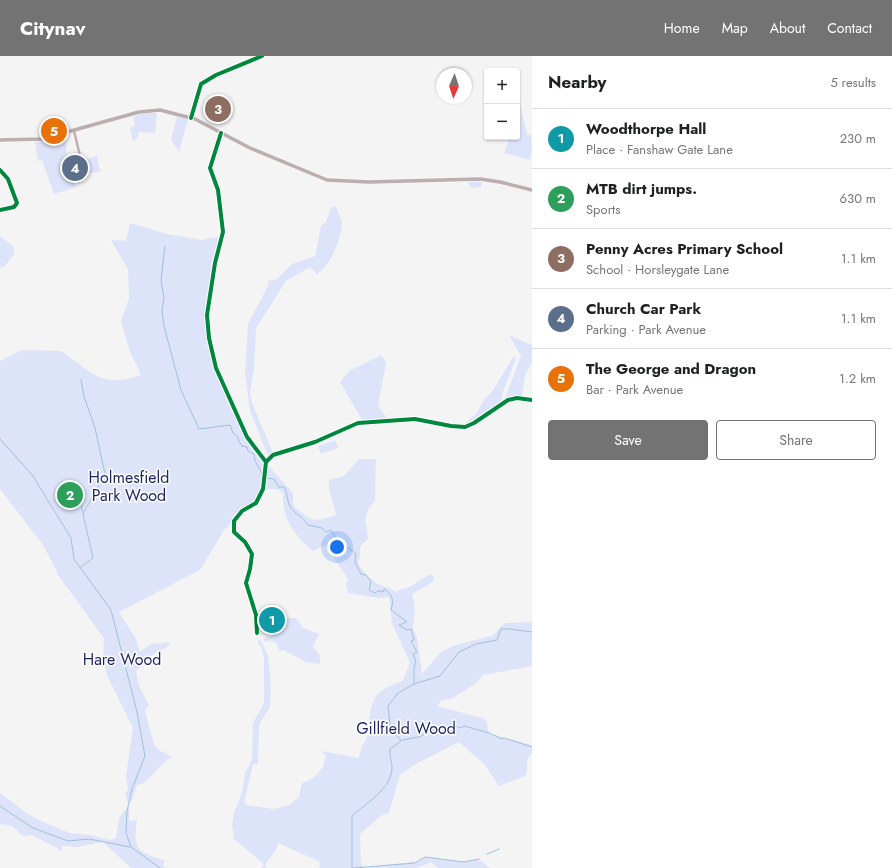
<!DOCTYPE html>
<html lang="en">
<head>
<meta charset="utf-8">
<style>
	:root { --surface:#fff; --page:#f2f2f2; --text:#202124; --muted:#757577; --line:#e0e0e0; --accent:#737373 }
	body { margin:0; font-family:Jost,sans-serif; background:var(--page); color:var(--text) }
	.controls { position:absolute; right:12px; top:12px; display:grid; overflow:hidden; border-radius:4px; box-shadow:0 1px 3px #0004 }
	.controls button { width:36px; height:36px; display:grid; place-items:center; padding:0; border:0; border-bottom:1px solid var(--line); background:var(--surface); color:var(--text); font:20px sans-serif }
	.compass { position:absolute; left:436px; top:12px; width:36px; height:36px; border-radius:50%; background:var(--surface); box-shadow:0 1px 3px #0004; rotate:183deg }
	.you { position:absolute; left:337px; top:491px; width:14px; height:14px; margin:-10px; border:3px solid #fff; border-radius:50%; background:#1a73e8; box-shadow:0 0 0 6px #1a73e833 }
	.badge { display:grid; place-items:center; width:26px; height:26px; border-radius:50%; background:var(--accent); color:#fff; font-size:13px; font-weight:700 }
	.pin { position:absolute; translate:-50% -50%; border:2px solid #fff; box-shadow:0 1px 4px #0006 }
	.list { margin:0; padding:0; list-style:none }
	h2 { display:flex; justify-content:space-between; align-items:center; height:52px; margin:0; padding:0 16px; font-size:17px }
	h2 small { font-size:13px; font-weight:400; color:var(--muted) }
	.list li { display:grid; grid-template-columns:26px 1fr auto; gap:12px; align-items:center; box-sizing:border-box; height:60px; padding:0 16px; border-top:1px solid var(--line) }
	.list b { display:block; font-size:15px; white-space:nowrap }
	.list p { margin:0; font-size:13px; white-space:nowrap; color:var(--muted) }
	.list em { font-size:13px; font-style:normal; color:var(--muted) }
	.actions { display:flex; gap:8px; padding:12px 16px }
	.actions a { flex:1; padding:9px 0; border:1px solid var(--accent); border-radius:4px; text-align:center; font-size:14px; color:var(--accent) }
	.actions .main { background:var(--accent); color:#fff }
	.map { position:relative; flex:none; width:532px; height:812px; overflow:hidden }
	header { display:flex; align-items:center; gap:24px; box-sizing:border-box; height:56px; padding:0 20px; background:var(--accent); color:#fff }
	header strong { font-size:19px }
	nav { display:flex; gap:22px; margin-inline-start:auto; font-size:14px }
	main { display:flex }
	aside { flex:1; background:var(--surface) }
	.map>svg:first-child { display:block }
</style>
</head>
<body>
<header>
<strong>Citynav</strong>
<nav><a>Home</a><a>Map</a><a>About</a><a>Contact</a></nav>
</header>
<main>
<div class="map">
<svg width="532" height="812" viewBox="0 0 532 812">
	<rect width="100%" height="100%" fill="#f4f4f4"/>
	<path fill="#dde4fa" d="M518 38 527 79H531L532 93 530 104 504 97 510 81H517Z
		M144 57H157L155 77 139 76 137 82 133 85 130 72 135 69 133 61Z
		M177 61 188 63 179 96 171 83Z
		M66 83 67 106 76 131 54 138 42 104 38 105 35 86Z
		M97 100 100 115 88 118 82 105Z
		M468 126H482L481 131 471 132Z
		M332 150 336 151C337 155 341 162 342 165 342 182 331 209 317 218L310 211 286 225 256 272 254 313 250 336 252 347 273 397 268 399 250 355 245 318 248 268 268 230V225L277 223 292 208 315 200 321 170 326 166Z
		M130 167 167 178 201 184 219 181C209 224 199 269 214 312 220 331 231 349 239 367 244 378 263 403 264 412 265 422 261 439 254 446 242 457 235 450 229 470L224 474 200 514 119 556 136 583 140 596 151 588 171 586 165 592 156 596 136 615 139 630 149 649 145 654 154 689 159 694 172 701C159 707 148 729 137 729L132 745 128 747 125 737 128 734 126 720 133 672 107 619 103 606 104 582 60 522 43 489 0 433V305L22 294 61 295C93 317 102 333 141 319L129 293 121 265 129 242 128 213 111 184 126 185Z
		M0 180 14 191V198L4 211 0 212Z
		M509 279 532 289V307L525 319 522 341 505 342 521 300Z
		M381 299 386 307 378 349 387 362 362 364 340 326 349 315Z
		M513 301 516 302 502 339V344L474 366 463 369 476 358 485 342 492 336Z
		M335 384 338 392 321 398 318 390Z
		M359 403H376L375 444 368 454 365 464 368 483C355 492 363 496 358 507 363 515 369 523 378 528 384 531 389 531 395 536L411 530 430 518 434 521 433 526 412 538 415 553 413 572 417 582 422 618 441 596 453 590 494 579 500 571 506 567 532 566V610L483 619 476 627 453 642 441 645 437 650 482 662 487 665 488 674 491 678 532 689V696L527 704V715L525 720 499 730 485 709 459 686 416 708 400 719 389 757 382 759 360 778 361 807 364 812 400 807 407 808 411 805 415 807 425 801 464 806 479 803 490 812H438L431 806 417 812H319L320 808 318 805 278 787 277 792 265 809 267 812H261L264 808 234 783 232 768 234 757 242 736 245 717 252 704 253 667 264 647V602L261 590 257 587 260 583 268 599 271 631 270 651 259 669 258 708H253L244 747 247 749 273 753 289 749 299 741 302 727C315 724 324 713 326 700L321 695 359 702C361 689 365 687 369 676 370 670 369 663 370 657 375 633 384 634 403 624L410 607 392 567 389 541 379 542 348 537 346 528 348 523 325 489 313 495C294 479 282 463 283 437L278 433H266L268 409 293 437V449C311 465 314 467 336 459 334 447 328 435 329 424L344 420Z
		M287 562H296L303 572 319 578 313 591 320 599V608L306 606 283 594 279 595 276 587 271 584 266 586 263 583C276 579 281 574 287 562Z
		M0 737 28 758 45 767 70 777 90 779 110 784 116 782 119 762 129 749V765L137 764C133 793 137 797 165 804L163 810 167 812H131L103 786 77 791 62 790V795L32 779 23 780 12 770 0 768Z"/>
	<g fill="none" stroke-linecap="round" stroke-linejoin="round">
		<path stroke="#9fc0d8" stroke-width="1" d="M165 190 161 224 164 242 162 255 164 270 181 334 199 373 230 369 233 377 238 381V384L242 390 247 391 248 395 254 398 255 405 264 421
			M81 324 84 340 95 372 105 418 83 458 93 502 81 511
			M0 383 33 420 71 482 74 503 111 554 137 656 145 700 132 733 127 755 126 777 131 791 160 812
			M266 422 274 423 279 431H284C288 437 286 443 290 450 294 458 303 460 308 469L322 472 326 476 331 474 335 481 356 498 355 506 361 518 366 519 371 525 369 534 375 537 380 534 381 536 384 535V533C393 539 394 544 391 554L407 566 399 569 407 574 411 573 414 584 411 585 417 596 413 598 416 606 414 612V627
			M75 425 83 457
			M402 684 419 681 437 672H446L451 668 459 672 465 670C476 674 491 676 501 683L504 682 532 691
			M0 750 33 772 68 785 89 783 130 791
			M487 798 499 793
			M352 812V760C366 747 392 733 392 711 392 705 389 700 390 693L401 685 390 669 388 650 398 637 414 628 440 620 459 596 476 588 497 584 501 573H510L532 576
			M353 812 415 807 425 801 464 806 479 803"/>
		<path stroke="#beafb0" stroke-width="2.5" d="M191 62 201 28 216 19 262 0
			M74 75 82 108
			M0 114 8 123 17 147 14 151 0 154
			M257 577 256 559 246 527 250 513 252 498 245 486 234 476V465L242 455 256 447 263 433 266 406 273 399 315 386 358 367 415 363 451 370 465 371 474 367 508 344 517 342 532 344"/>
		<path stroke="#bcaeae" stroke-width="3.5" d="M0 84 42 83 139 56 160 54 195 63 250 92 327 124 369 126 480 123 500 126 532 134"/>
		<defs>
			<path id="cycleway" d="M191 62 201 28 216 19 262 0
				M221 77 210 112 218 134 223 176 215 207 207 259 209 282 216 312 247 381 266 406
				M0 114 8 123 17 147 14 151 0 154
				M257 577 256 559 246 527 250 513 252 498 245 486 234 476V465L242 455 256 447 263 433 266 406 273 399 315 386 358 367 415 363 451 370 465 371 474 367 508 344 517 342 532 344"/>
		</defs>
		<use href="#cycleway" stroke="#fff" stroke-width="6"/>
		<use href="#cycleway" stroke="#00873e" stroke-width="4"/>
	</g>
	<g text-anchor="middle" stroke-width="3" stroke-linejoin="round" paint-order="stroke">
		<g font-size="16" fill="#1e245e" stroke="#fff">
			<text x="129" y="427">Holmesfield<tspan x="129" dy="18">Park Wood</tspan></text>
			<text x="122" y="609">Hare Wood</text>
			<text x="406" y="678">Gillfield Wood</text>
		</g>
	</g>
</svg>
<div class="controls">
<button>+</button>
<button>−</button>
</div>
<svg class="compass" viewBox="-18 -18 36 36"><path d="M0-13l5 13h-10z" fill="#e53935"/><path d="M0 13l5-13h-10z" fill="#757577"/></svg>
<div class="you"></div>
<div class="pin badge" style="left:272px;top:564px;background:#0f9aa8">1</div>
<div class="pin badge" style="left:70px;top:439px;background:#2e9e5b">2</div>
<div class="pin badge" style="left:218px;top:53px;background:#8d6e63">3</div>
<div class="pin badge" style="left:75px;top:112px;background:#5c6f8a">4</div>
<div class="pin badge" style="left:54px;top:75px;background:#e8710a">5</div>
</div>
<aside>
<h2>Nearby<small>5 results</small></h2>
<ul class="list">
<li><span class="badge" style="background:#0f9aa8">1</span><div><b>Woodthorpe Hall</b><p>Place · Fanshaw Gate Lane</p></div><em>230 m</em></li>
<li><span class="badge" style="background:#2e9e5b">2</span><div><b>MTB dirt jumps.</b><p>Sports</p></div><em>630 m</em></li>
<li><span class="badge" style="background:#8d6e63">3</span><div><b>Penny Acres Primary School</b><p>School · Horsleygate Lane</p></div><em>1.1 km</em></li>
<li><span class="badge" style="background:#5c6f8a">4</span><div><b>Church Car Park</b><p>Parking · Park Avenue</p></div><em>1.1 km</em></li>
<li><span class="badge" style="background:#e8710a">5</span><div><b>The George and Dragon</b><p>Bar · Park Avenue</p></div><em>1.2 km</em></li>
</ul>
<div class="actions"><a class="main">Save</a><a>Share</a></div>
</aside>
</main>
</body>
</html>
